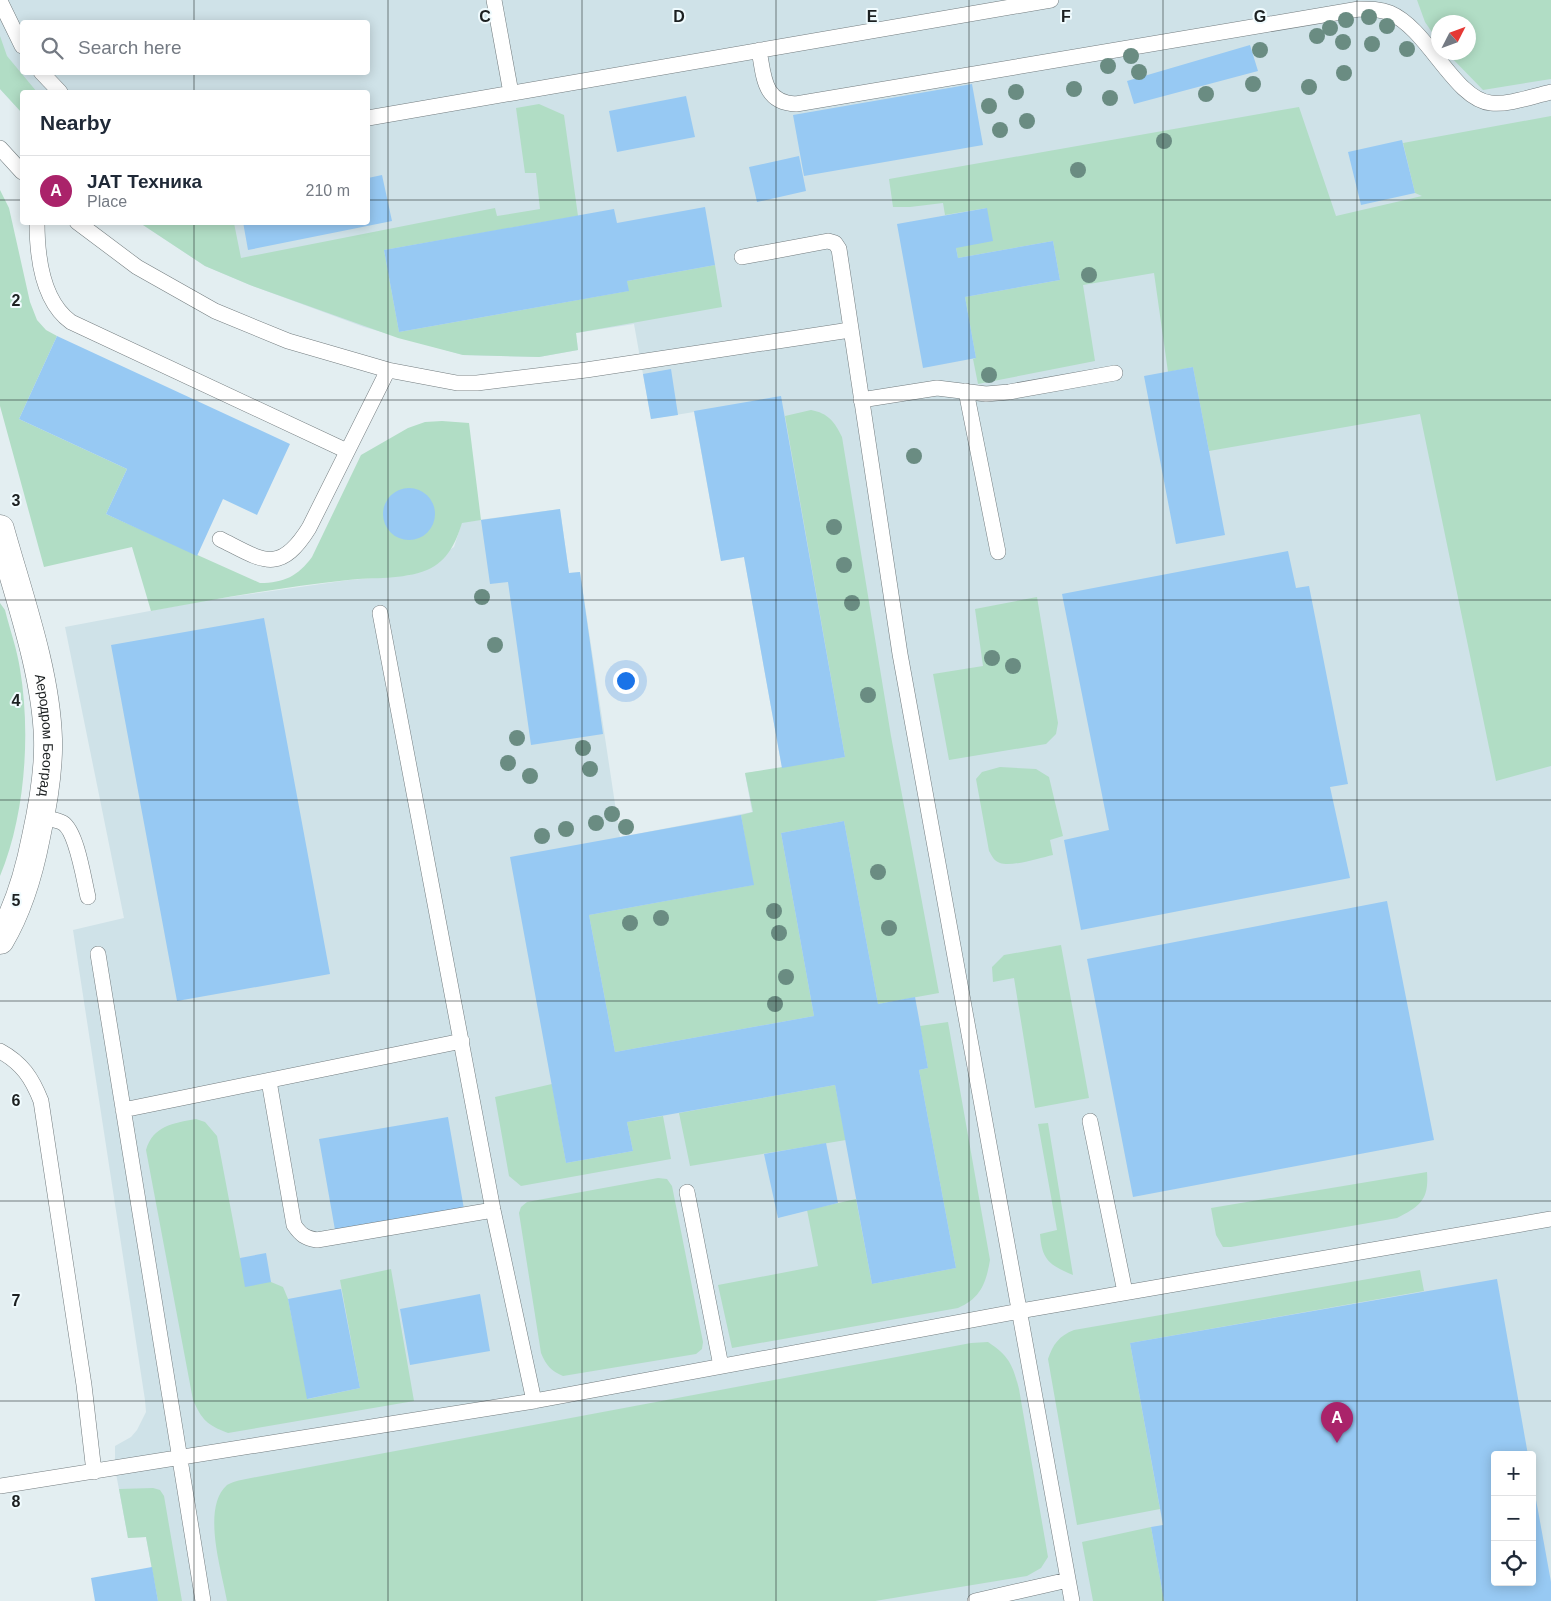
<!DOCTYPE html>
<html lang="en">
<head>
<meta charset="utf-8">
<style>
	:root { --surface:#fff; --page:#f6f6f7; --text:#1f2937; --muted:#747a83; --line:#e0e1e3; --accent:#aa236a }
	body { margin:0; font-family:Arial,sans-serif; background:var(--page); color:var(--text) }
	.controls { position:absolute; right:15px; bottom:15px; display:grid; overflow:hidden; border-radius:5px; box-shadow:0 2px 12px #0003 }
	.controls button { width:45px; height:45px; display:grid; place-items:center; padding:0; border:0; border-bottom:1px solid var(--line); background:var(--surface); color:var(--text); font:25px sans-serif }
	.compass { position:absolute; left:1431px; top:15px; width:45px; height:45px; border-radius:50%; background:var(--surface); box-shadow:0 2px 12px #0003; rotate:48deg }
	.you { position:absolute; left:625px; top:680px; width:18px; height:18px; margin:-12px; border:4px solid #fff; border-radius:50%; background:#1a73e8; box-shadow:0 0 0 8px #1a73e833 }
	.badge { display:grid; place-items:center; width:32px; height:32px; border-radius:50%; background:var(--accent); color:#fff; font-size:16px; font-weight:700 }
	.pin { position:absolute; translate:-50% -41px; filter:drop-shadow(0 1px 2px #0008) }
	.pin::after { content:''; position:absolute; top:26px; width:18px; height:15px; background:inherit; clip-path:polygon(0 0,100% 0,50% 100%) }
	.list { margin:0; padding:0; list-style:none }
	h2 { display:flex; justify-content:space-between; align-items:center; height:65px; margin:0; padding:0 20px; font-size:21px }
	h2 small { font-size:16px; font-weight:400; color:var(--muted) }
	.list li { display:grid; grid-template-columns:32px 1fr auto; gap:15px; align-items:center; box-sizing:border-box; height:70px; padding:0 20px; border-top:1px solid var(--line) }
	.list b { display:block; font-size:19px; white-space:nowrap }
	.list p { margin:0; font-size:16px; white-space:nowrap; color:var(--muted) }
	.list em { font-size:16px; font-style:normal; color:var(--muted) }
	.icon { flex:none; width:28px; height:28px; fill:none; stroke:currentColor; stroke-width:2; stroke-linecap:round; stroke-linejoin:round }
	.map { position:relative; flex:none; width:1551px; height:1601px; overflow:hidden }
	.search { position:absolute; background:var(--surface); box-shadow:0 2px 12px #0003; left:20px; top:20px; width:350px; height:55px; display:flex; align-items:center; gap:12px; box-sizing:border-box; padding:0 18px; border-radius:5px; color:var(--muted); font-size:19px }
	.panel { position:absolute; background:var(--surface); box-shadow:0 2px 12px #0003; left:20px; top:90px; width:350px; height:135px; border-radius:5px }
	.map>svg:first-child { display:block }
</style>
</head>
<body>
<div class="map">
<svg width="1551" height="1601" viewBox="0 0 1551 1601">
	<rect width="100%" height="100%" fill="#e3eef1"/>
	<path fill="#cfe2e8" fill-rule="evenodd" d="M0 0H1551V1601H158L146 1537 128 1538 115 1468V1446L131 1437 137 1430 146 1412 145 1400 73 930 124 918 65 627 208 600 349 580 410 575 454 547 462 522 560 509 569 573 580 572 620 837 752 812 745 773 782 768 744 557 721 561 694 412 651 419 634 324 576 333 578 350 539 357 463 355 364 327 250 285 205 266 140 223 368 222V92H22V113L0 89ZM22 22H368V72H22ZM1438 22H1468V52H1438ZM1495 1455H1532V1582H1495Z"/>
	<path fill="#b1ddc5" d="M1417 0H1551V79L1483 90 1447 53 1468 52V22H1438V41L1425 22Z
		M0 36 7 56 37 92H22V113L0 89Z
		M539 104 564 115 578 216 384 250 399 332 628 291 627 281 715 265 722 307 576 333 578 350 539 357 463 355 398 338 250 285 205 266 140 223H234L241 258 495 208 497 216 540 209 536 173H525L516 108Z
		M1299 107 1336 216 1422 196 1415 193 1403 143 1551 116V766L1496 781 1420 414 1209 451 1193 367 1168 372 1154 273 1083 285 1095 361 978 384 973 359 976 358 965 297 1060 280 1053 241 958 258 956 248 987 208 945 215 943 203 910 207H893L889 179Z
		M0 190 9 208 30 302 37 320 46 330 57 336 19 419 127 469 106 514 260 583C284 583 298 576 312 557L361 455 408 428 425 422 442 421 469 423 481 520 462 523C456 542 448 561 427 570 402 580 374 577 348 580 282 587 216 599 151 611L132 547 44 567 0 406Z
		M811 410C828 413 835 422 842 437L891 736 939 993 878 1004 844 821 781 833 814 1016 615 1052 589 915 753 885 741 815 753 812 745 773 845 757 785 416Z
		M1037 597 1058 723 1056 734 1046 744 949 760 933 674 983 666 975 609Z
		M0 603 5 610C10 630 17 649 20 669 31 734 25 816 0 876Z
		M1000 767 1036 769 1049 777 1063 836 1050 840 1053 855C1040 858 1012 867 1000 863 994 861 992 856 989 851L976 779 982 772Z
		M1061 945 1089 1098 1035 1108 1014 978 993 982 992 967 1004 955Z
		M948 1022 990 1260C986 1283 981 1298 958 1308L732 1348 718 1285 818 1266 807 1210 856 1199 872 1284 956 1268 919 1070 928 1068 920 1026Z
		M552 1084 566 1163 633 1151 627 1122 663 1116 671 1159 521 1186 509 1176 495 1097Z
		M835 1085 846 1140 690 1166 679 1113Z
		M196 1119 205 1122 217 1136 240 1258 271 1282 283 1287 288 1299 308 1399 360 1388 340 1280 391 1269 414 1401 228 1433C207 1425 202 1420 193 1400L146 1150C153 1126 173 1123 196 1119Z
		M1048 1123 1073 1275C1050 1265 1042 1261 1040 1234L1057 1230 1038 1124Z
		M1427 1172C1429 1199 1421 1206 1397 1218L1231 1247H1223L1216 1235 1211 1208Z
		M658 1178 667 1179 672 1186 703 1342 702 1349 696 1354 563 1376C551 1371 546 1365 541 1353L519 1213 521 1207 527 1202Z
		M1420 1270 1424 1291 1130 1343 1160 1509 1077 1525 1048 1359C1053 1344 1059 1336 1074 1330Z
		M988 1342C1009 1356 1013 1365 1019 1389L1048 1557 1041 1568 1027 1576 875 1601H227C222 1571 201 1508 227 1485 232 1482 240 1480 246 1479L971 1343Z
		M153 1488 160 1490 164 1496 182 1601H158L146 1537 128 1538 119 1489Z
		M1151 1527 1164 1601H1093L1082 1542Z"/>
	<path fill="#97c9f3" d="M1250 45 1258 71 1134 104 1127 81Z
		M972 84 983 145 804 176 793 115Z
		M686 96 695 137 617 152 609 111Z
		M1402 140 1415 193 1361 205 1348 152Z
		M799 156 806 191 757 202 749 167Z
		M382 175 392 221 248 250 243 222H368V178Z
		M705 207 715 265 627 281 629 291 399 332 384 250 614 209 617 223Z
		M987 208 993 241 956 248 958 258 1053 241 1060 280 965 297 976 358 923 368 897 224Z
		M57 336 290 444 257 515 223 499 197 556 106 514 127 469 19 419Z
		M1193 367 1225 535 1176 544 1144 376Z
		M671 369 678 415 651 419 643 374Z
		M781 396 845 757 782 768 744 557 721 561 694 411Z
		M383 514a26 26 0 1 1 52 0a26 26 0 1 1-52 0Z
		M560 509 569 573 580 572 603 734 531 745 508 582 490 584 481 520Z
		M1288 551 1296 588 1309 586 1348 784 1330 787 1350 878 1081 930 1064 840 1109 830 1062 594Z
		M264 618 330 974 177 1001 111 645Z
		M741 815 754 885 589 915 615 1052 814 1016 781 833 844 821 878 1004 915 997 928 1068 919 1070 956 1268 872 1284 835 1085 627 1122 633 1151 566 1163 510 857Z
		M1387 901 1434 1140 1133 1197 1087 959Z
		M448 1117 464 1209 335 1230 319 1139Z
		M826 1143 838 1203 778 1218 764 1154Z
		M266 1253 271 1282 245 1287 240 1258Z
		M1497 1279 1528 1455H1495V1582H1532L1533 1483 1551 1582V1601H1164L1151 1527 1163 1525 1130 1343Z
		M341 1289 360 1388 307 1399 288 1299Z
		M480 1294 490 1351 410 1365 400 1309Z
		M152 1567 158 1601H95L91 1578Z"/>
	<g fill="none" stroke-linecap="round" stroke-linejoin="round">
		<defs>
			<path id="service" d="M494 0 511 93
				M0 1 22 46
				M759 50C764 76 763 103 796 104L1359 9C1370 9 1380 9 1390 13 1428 29 1455 100 1491 103 1509 105 1533 96 1551 92
				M41 72 60 92
				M368 118 1051 0
				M0 148 22 172
				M37 222C37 255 42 301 71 322L347 451
				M77 222 137 267 215 311 288 341 388 370 457 383H477L586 370 850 330
				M742 257 828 241 835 243 839 249 900 654 1072 1601
				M966 391 998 552
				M861 400 937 388 986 394 1009 392 1115 373
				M220 539C262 560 279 576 309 528L388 370
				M380 613 493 1210 534 1401 1020 1311 1551 1219
				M40 817C47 819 56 819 63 823 77 832 84 881 88 897
				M98 954 203 1601
				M0 1051C22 1063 32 1078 41 1101L84 1385 94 1472
				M269 1081 294 1225C301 1235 305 1238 317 1240L493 1210
				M123 1110 462 1041
				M1090 1121 1125 1292
				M687 1192 721 1366
				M0 1486 534 1401
				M975 1601 1068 1580"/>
			<g id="tertiary">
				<path id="s1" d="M0 529C18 594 46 671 48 739 49 772 43 805 36 837 29 873 19 908 0 940"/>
			</g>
		</defs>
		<use href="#service" stroke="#737c7f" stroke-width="16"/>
		<use href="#tertiary" stroke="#737c7f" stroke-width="29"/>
		<use href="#service" stroke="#fff" stroke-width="15"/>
		<use href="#tertiary" stroke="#fff" stroke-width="28"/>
	</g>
	<g fill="#6a8c82">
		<circle cx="1369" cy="17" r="8"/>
		<circle cx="1346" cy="20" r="8"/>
		<circle cx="1387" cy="26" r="8"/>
		<circle cx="1330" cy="28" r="8"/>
		<circle cx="1317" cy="36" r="8"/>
		<circle cx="1343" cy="42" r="8"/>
		<circle cx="1372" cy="44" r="8"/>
		<circle cx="1407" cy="49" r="8"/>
		<circle cx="1260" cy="50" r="8"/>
		<circle cx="1131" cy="56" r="8"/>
		<circle cx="1108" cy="66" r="8"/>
		<circle cx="1139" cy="72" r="8"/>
		<circle cx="1344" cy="73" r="8"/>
		<circle cx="1253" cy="84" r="8"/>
		<circle cx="1309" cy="87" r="8"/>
		<circle cx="1074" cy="89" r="8"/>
		<circle cx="1016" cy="92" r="8"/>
		<circle cx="1206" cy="94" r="8"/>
		<circle cx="1110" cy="98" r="8"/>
		<circle cx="989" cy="106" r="8"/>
		<circle cx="1027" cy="121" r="8"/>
		<circle cx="1000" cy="130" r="8"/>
		<circle cx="1164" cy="141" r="8"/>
		<circle cx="1078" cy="170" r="8"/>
		<circle cx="1089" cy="275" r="8"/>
		<circle cx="989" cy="375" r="8"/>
		<circle cx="914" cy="456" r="8"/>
		<circle cx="834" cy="527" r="8"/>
		<circle cx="844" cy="565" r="8"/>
		<circle cx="482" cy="597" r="8"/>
		<circle cx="852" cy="603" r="8"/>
		<circle cx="495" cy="645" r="8"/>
		<circle cx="992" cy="658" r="8"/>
		<circle cx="1013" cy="666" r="8"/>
		<circle cx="868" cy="695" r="8"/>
		<circle cx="517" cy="738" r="8"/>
		<circle cx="583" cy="748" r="8"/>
		<circle cx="508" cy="763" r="8"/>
		<circle cx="590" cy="769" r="8"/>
		<circle cx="530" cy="776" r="8"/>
		<circle cx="612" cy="814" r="8"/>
		<circle cx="596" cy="823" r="8"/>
		<circle cx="626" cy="827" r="8"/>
		<circle cx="566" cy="829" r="8"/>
		<circle cx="542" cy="836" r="8"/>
		<circle cx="878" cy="872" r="8"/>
		<circle cx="774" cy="911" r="8"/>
		<circle cx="661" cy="918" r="8"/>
		<circle cx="630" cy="923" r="8"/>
		<circle cx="889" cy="928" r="8"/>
		<circle cx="779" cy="933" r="8"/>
		<circle cx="786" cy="977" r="8"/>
		<circle cx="775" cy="1004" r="8"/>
	</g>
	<path fill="none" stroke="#1c2021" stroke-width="1" stroke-opacity="0.55" d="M194 0V22M388 0V1601M582 0V1601M776 0V1601M969 0V1601M1163 0V1601M1357 0V1601M194 72V92M0 200H22M368 200H1551M194 222V1601M0 400H1551M0 600H1551M0 800H1551M0 1001H1551M0 1201H1551M0 1401H1551"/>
	<g text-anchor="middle" stroke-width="4" stroke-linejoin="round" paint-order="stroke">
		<g font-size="14" fill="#1c2021" stroke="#f0fbfe">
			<text dy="5" stroke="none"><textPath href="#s1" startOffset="212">Аеродром Београд</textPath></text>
		</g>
	</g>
	<g font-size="16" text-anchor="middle" font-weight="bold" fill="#1c2021" stroke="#f0fbfe" stroke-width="4" stroke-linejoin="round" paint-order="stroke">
		<text x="485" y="22">C</text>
		<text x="679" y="22">D</text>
		<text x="872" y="22">E</text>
		<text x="1066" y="22">F</text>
		<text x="1260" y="22">G</text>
		<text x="16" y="306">2</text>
		<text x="16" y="506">3</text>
		<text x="16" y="706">4</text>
		<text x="16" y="906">5</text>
		<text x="16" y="1106">6</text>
		<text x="16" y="1306">7</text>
		<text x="16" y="1507">8</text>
	</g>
</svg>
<div class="controls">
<button>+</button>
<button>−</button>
<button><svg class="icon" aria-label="locate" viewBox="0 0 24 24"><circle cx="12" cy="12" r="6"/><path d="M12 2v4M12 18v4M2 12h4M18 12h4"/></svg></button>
</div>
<svg class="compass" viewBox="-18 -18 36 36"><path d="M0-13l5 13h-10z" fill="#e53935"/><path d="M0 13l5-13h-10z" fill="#747a83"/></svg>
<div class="you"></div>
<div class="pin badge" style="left:1337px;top:1443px">A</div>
<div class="search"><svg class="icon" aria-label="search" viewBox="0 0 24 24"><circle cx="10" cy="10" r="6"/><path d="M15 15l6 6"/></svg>Search here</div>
<section class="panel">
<h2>Nearby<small></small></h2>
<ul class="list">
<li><span class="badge">A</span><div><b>ЈАТ Техника</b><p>Place</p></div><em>210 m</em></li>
</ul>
</section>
</div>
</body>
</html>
